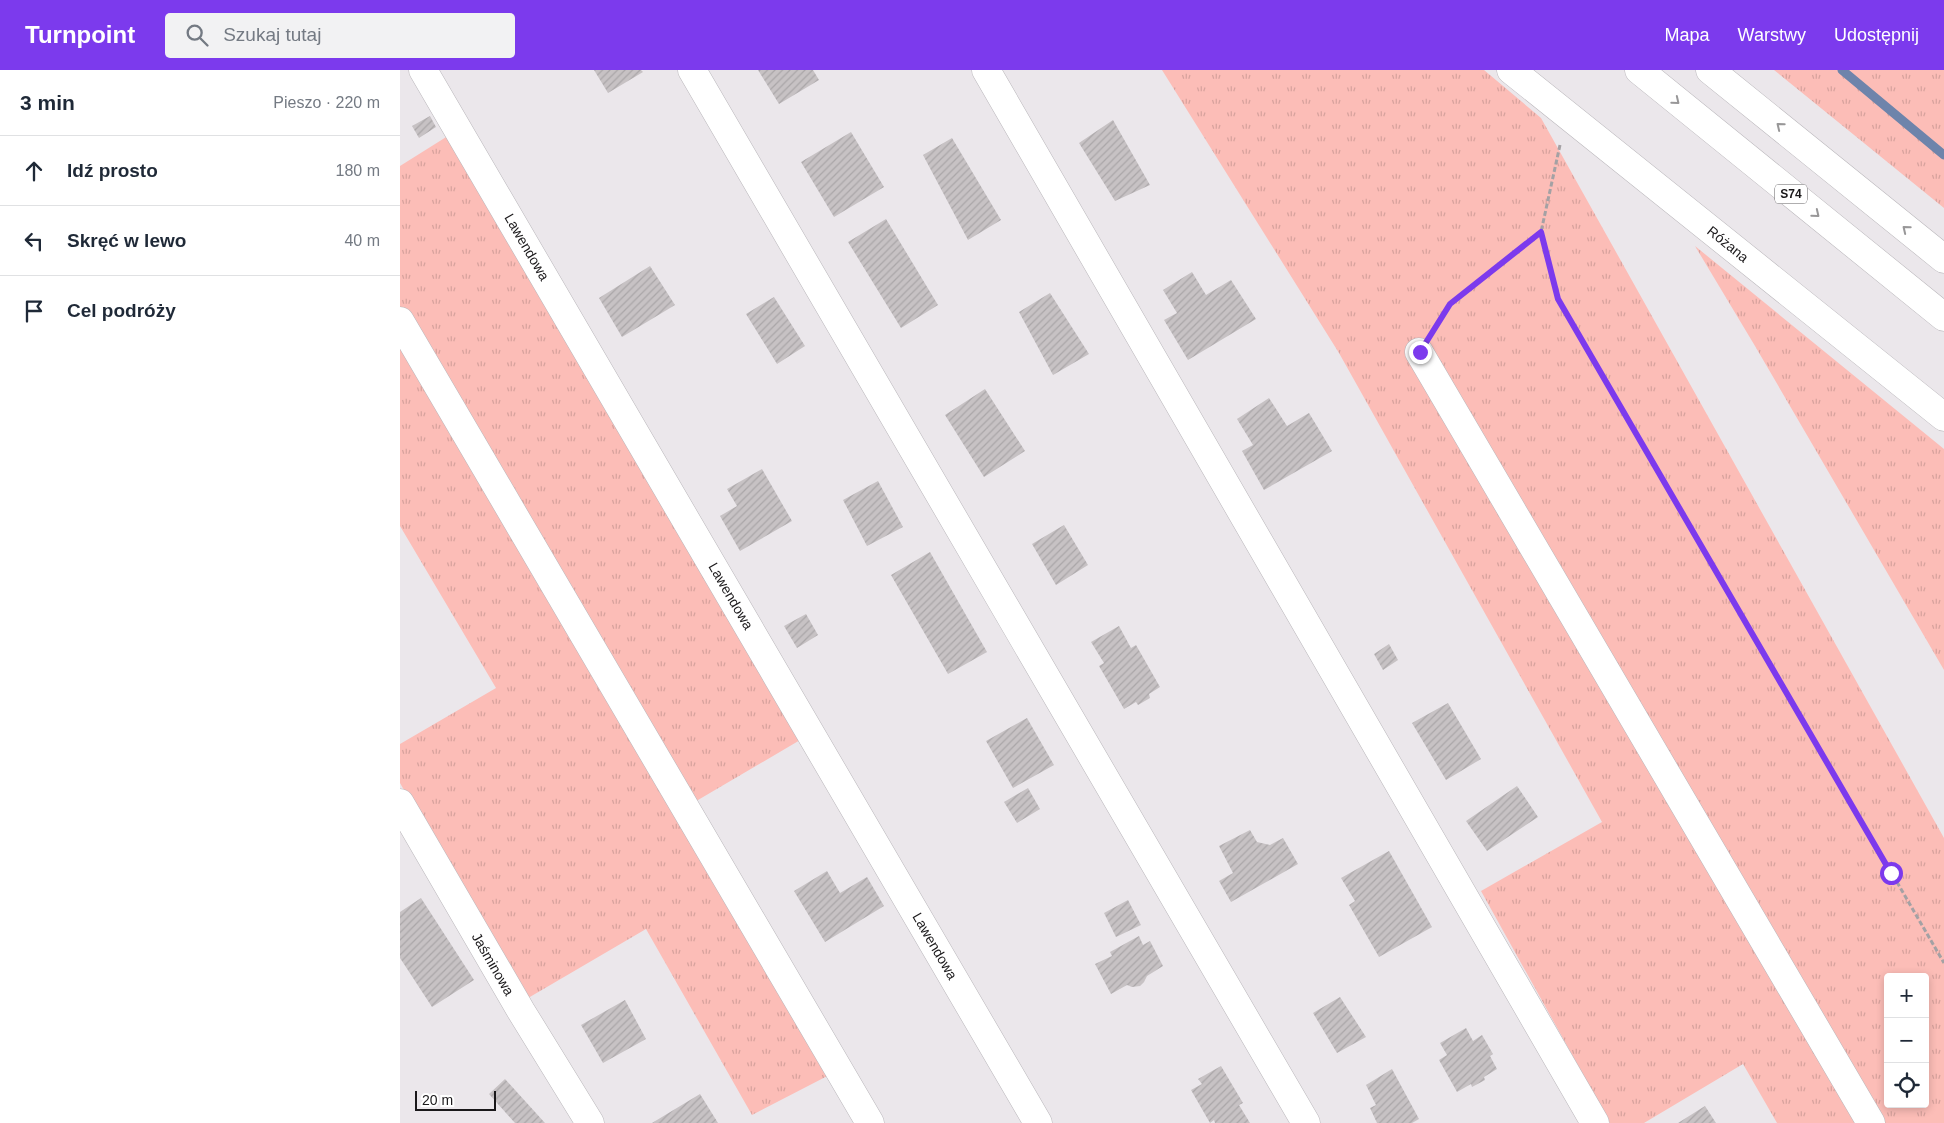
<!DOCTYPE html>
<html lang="pl">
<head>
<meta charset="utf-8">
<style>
	:root { --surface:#fff; --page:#f2f2f3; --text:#1f2937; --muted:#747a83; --line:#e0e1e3; --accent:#7c3aed }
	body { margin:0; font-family:Helvetica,sans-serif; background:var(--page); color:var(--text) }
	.controls { position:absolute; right:15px; bottom:15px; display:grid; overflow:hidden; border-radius:5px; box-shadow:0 2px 8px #0003 }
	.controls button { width:45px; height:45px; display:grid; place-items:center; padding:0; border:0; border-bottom:1px solid var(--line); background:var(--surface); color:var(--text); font:25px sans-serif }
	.scale { position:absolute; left:15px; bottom:12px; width:81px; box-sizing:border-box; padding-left:5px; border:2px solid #1a181a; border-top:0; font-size:14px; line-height:18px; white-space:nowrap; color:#1a181a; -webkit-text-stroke:4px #fff; paint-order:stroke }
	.stop { position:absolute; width:15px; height:15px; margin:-11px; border:4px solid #7c3aed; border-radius:50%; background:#fff }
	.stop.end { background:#7c3aed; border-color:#fff; box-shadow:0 1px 5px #0008 }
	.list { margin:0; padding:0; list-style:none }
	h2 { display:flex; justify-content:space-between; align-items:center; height:65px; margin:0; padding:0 20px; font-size:21px }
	h2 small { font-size:16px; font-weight:400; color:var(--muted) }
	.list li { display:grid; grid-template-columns:32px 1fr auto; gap:15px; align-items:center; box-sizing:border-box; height:70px; padding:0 20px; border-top:1px solid var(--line) }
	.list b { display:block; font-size:19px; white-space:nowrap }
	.list em { font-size:16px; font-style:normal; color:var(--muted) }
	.icon { flex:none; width:28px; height:28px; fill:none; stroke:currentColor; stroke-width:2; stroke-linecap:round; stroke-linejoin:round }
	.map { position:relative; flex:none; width:1544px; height:1053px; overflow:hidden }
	header { display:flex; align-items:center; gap:30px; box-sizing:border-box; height:70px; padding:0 25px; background:var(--accent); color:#fff }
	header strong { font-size:24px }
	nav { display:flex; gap:28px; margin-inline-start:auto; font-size:18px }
	.search { width:350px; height:45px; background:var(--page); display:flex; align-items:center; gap:12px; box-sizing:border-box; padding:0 18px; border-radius:5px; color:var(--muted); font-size:19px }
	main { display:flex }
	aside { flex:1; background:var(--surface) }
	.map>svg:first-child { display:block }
</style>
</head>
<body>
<header>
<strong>Turnpoint</strong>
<div class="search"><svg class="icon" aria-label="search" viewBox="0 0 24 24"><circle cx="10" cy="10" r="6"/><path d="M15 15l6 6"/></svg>Szukaj tutaj</div>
<nav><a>Mapa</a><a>Warstwy</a><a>Udostępnij</a></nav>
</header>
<main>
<aside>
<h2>3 min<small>Pieszo · 220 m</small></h2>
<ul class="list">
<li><svg class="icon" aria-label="ahead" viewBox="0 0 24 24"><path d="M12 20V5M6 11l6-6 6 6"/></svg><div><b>Idź prosto</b></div><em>180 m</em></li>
<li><svg class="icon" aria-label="left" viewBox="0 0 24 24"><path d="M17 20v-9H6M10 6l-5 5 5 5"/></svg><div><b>Skręć w lewo</b></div><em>40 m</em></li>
<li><svg class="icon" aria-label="arrive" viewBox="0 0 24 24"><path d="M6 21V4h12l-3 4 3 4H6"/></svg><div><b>Cel podróży</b></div></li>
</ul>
</aside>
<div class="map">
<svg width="1544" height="1053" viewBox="0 0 1544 1053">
	<defs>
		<pattern id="grass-tufts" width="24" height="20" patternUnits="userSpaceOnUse" patternTransform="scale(1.25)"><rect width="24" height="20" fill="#fcbdb7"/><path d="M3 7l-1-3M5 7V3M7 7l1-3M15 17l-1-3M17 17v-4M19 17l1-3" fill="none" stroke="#d7a29d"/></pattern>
		<pattern id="building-hatch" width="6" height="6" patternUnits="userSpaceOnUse" patternTransform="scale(1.25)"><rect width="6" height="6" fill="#c7c2c4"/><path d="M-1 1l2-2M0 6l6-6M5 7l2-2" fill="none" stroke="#aaa6a8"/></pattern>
	</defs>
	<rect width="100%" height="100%" fill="#ebe7eb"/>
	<path fill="url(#grass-tufts)" fill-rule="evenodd" d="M762 0H1084L1141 48 1544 768V1053H1377L1343 994 1244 1053H1210L1081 821 1202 752 939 283ZM1488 907H1525V1034H1488Z
		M1374 0H1544V138Z
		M51 64 412 663 281 740 439 1000 352 1045 246 859 123 931 0 713V674L96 618 0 456V96Z
		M1295 176 1544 379V600L1355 276Z"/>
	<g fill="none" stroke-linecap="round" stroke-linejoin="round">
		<path stroke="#6e84ab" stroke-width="9" d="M1442 0 1544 85"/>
	</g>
	<path fill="url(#building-hatch)" d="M194 0H241L243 2 208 23Z
		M358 0H413L419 10 379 34Z
		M30 46 36 57 19 68 12 56Z
		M713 50 750 115 715 131 679 73Z
		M451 62 484 117 434 147 401 92Z
		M552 68 601 150 568 170 523 85Z
		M486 149 538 235 501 258 448 172Z
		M250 196 275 235 222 267 199 228Z
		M792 202 806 225 831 210 856 249 788 290 764 250 777 243 763 220Z
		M650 223 689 284 653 305 619 242Z
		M374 227 405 276 377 294 346 244Z
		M585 319 625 381 584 407 545 345Z
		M869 328 887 356 909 343 932 381 864 420 842 381 853 375 837 349Z
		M362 399 392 451 340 481 320 446 337 436 327 419Z
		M478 411 503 457 467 476 443 430Z
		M664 455 688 495 656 515 632 474Z
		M530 482 587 582 548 604 491 505Z
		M406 544 418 565 397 578 384 556Z
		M719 556 731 578 736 575 760 617 749 624 750 628 738 635 736 632 724 639 699 596 704 593 691 572Z
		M989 574 998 590 983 600 974 584Z
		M1048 633 1081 689 1046 710 1012 653Z
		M627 648 654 695 613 718 586 671Z
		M1117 716 1138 747 1087 781 1066 751Z
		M628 718 640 739 617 753 604 732Z
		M850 760 857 772 870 775 883 768 898 794 831 832 819 811 833 803 819 776Z
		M989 781 1032 857 979 887 949 835 955 831 941 808Z
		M427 801 440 823 467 807 484 836 425 872 394 821Z
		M21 828 74 910 32 937 0 888V842Z
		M728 830 741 855 716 867 704 843Z
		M739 866 743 875 750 871 763 896 747 906 744 912 740 916 732 917 727 915 711 924 695 894 712 886 710 882Z
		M940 927 966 967 937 983 913 943Z
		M225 930 246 969 203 993 181 955Z
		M1066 958 1073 971 1082 965 1093 984 1090 986 1097 999 1084 1007 1085 1010 1072 1017 1071 1014 1057 1022 1039 990 1047 985 1040 973Z
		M821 996 843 1033 839 1035 850 1053H815L814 1050 810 1053 791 1020 802 1014 798 1009Z
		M992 999 1019 1049 1012 1053H977L970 1038 976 1035 966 1015Z
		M105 1009 145 1053H115L89 1024Z
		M300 1024 318 1053H252Z
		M1305 1036 1316 1053H1278Z"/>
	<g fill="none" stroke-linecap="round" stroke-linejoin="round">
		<defs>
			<path id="minor" d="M23 0 638 1053
				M292 0 906 1053
				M586 0 1195 1053
				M1111 0 1544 347
				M0 251 470 1053
				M1019 282 1471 1053
				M0 733 121 941 190 1053"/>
			<path id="highway" d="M1239 0 1544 247
				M1310 0 1544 189"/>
		</defs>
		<use href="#minor" stroke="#bab7bb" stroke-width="29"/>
		<use href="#highway" stroke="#bab7bb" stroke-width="29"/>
		<path stroke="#a4a1a4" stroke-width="3" stroke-dasharray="5 2.5" stroke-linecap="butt" d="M1160 75 1141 162 1158 229 1544 893
			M1034 260 1050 234 1141 162"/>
		<use href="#minor" stroke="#fff" stroke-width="28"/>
		<use href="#highway" stroke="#fff" stroke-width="28"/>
	</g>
	<defs><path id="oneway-chevron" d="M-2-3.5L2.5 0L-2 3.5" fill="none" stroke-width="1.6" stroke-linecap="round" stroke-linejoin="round" transform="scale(1.25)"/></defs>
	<g stroke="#989798">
		<use href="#oneway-chevron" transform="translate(1276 31) rotate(39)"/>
		<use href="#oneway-chevron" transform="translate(1380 56) rotate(-141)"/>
		<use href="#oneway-chevron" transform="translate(1416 144) rotate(39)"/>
		<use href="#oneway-chevron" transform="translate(1506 159) rotate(-141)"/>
	</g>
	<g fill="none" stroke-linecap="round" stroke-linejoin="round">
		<path stroke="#7c3aed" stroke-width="6" d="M1020 282 1050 234 1141 162 1158 229 1491 803"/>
	</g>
	<g text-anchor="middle" stroke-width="4" stroke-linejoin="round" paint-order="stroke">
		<rect fill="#fff" stroke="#5f5d5f" stroke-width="1" x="1375" y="114.5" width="32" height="19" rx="4"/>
		<g font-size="12" font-weight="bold" fill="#1a181a">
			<text x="1391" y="128">S74</text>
		</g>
		<g font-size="14" fill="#1a181a" stroke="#fff">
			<text transform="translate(1328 174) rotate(39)" y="5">Różana</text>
			<text transform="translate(127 177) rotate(60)" y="5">Lawendowa</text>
			<text transform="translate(331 526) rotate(60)" y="5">Lawendowa</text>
			<text transform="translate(535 876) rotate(60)" y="5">Lawendowa</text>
			<text transform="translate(93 894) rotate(60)" y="5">Jaśminowa</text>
		</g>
	</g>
</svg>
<div class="controls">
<button>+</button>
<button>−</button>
<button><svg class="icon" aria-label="locate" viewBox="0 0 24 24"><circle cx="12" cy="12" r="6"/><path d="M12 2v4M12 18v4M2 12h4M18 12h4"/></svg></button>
</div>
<div class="scale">20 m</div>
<div class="stop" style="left:1491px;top:803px"></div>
<div class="stop end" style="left:1020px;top:282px"></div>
</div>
</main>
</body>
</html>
